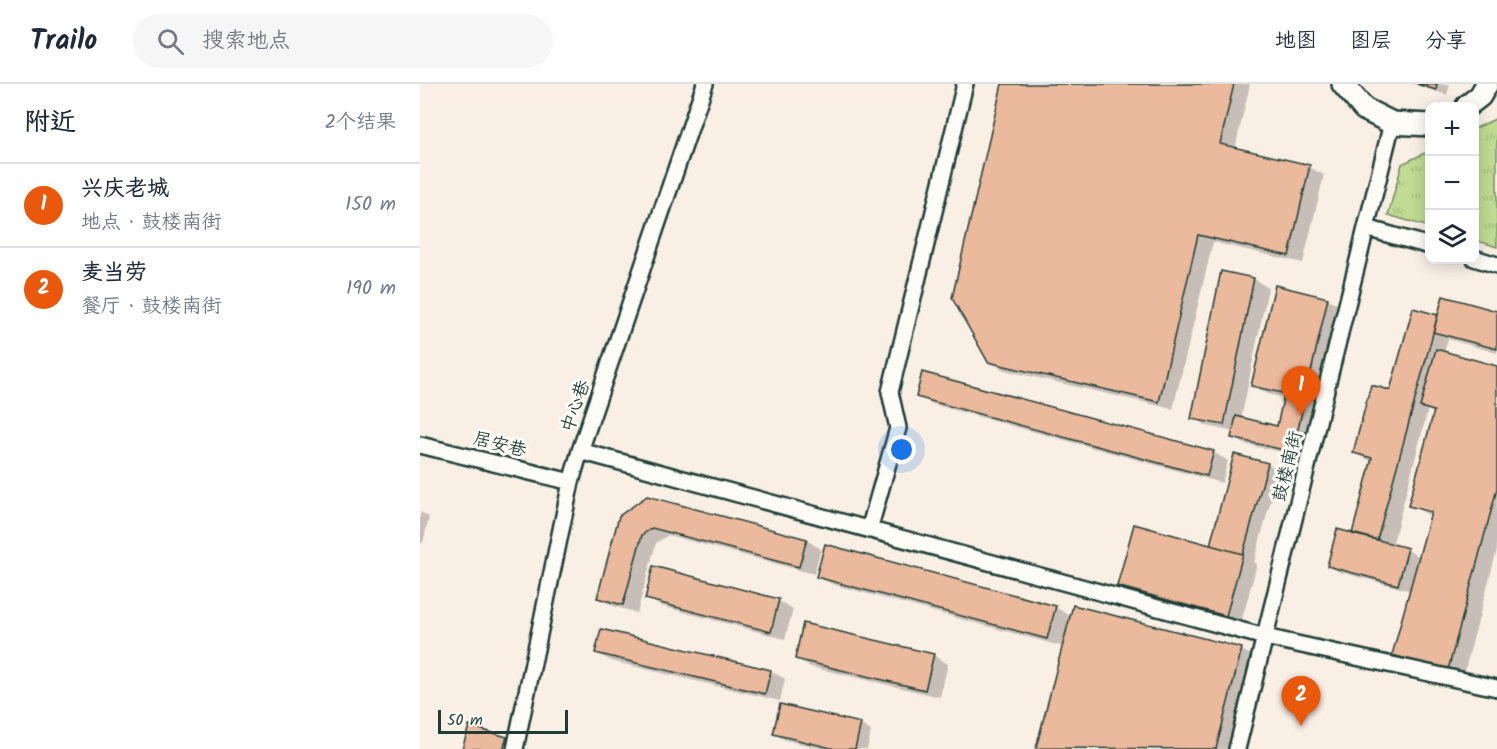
<!DOCTYPE html>
<html lang="zh">
<head>
<meta charset="utf-8">
<style>
	:root { --surface:#fff; --page:#f6f6f7; --text:#1f2937; --muted:#747a83; --line:#e0e1e3; --accent:#ea580c }
	body { margin:0; font-family:Kalam,"LXGW WenKai TC",sans-serif; background:var(--page); color:var(--text) }
	.controls { position:absolute; right:18px; top:18px; display:grid; overflow:hidden; border-radius:12px; box-shadow:0 3px 15px #0003 }
	.controls button { width:54px; height:54px; display:grid; place-items:center; padding:0; border:0; border-bottom:2px solid var(--line); background:var(--surface); color:var(--text); font:30px sans-serif }
	.scale { position:absolute; left:18px; bottom:15px; width:130px; box-sizing:border-box; padding-left:6px; border:3px solid #1f3d34; border-top:0; font-size:16px; line-height:21px; white-space:nowrap; color:#1f3d34; -webkit-text-stroke:4px #fdfcf7; paint-order:stroke }
	.you { position:absolute; left:482px; top:366px; width:21px; height:21px; margin:-15px; border:4px solid #fff; border-radius:50%; background:#1a73e8; box-shadow:0 0 0 9px #1a73e833 }
	.badge { display:grid; place-items:center; width:39px; height:39px; border-radius:50%; background:var(--accent); color:#fff; font-size:20px; font-weight:700 }
	.pin { position:absolute; translate:-50% -50px; filter:drop-shadow(0 2px 3px #0008) }
	.pin::after { content:''; position:absolute; top:32px; width:21px; height:18px; background:inherit; clip-path:polygon(0 0,100% 0,50% 100%) }
	.list { margin:0; padding:0; list-style:none }
	h2 { display:flex; justify-content:space-between; align-items:center; height:78px; margin:0; padding:0 24px; font-size:26px }
	h2 small { font-size:20px; font-weight:400; color:var(--muted) }
	.list li { display:grid; grid-template-columns:39px 1fr auto; gap:18px; align-items:center; box-sizing:border-box; height:84px; padding:0 24px; border-top:2px solid var(--line) }
	.list b { display:block; font-size:22px; white-space:nowrap }
	.list p { margin:0; font-size:20px; white-space:nowrap; color:var(--muted) }
	.list em { font-size:20px; font-style:normal; color:var(--muted) }
	.icon { flex:none; width:33px; height:33px; fill:none; stroke:currentColor; stroke-width:2; stroke-linecap:round; stroke-linejoin:round }
	.map { position:relative; flex:none; width:1077px; height:665px; overflow:hidden }
	header { display:flex; align-items:center; gap:36px; box-sizing:border-box; height:84px; padding:0 30px; background:var(--surface); border-bottom:2px solid var(--line) }
	header strong { font-size:28px }
	nav { display:flex; gap:33px; margin-inline-start:auto; font-size:21px }
	.search { width:420px; height:54px; background:var(--page); display:flex; align-items:center; gap:15px; box-sizing:border-box; padding:0 21px; border-radius:33px; color:var(--muted); font-size:22px }
	main { display:flex }
	aside { flex:1; background:var(--surface) }
	.map>svg:first-child { display:block }
</style>
</head>
<body>
<header>
<strong>Trailo</strong>
<div class="search"><svg class="icon" aria-label="search" viewBox="0 0 24 24"><circle cx="10" cy="10" r="6"/><path d="M15 15l6 6"/></svg>搜索地点</div>
<nav><a>地图</a><a>图层</a><a>分享</a></nav>
</header>
<main>
<aside>
<h2>附近<small>2个结果</small></h2>
<ul class="list">
<li><span class="badge">1</span><div><b>兴庆老城</b><p>地点 · 鼓楼南街</p></div><em>150 m</em></li>
<li><span class="badge">2</span><div><b>麦当劳</b><p>餐厅 · 鼓楼南街</p></div><em>190 m</em></li>
</ul>
</aside>
<div class="map">
<svg width="1077" height="665" viewBox="0 0 1077 665">
	<defs>
		<pattern id="park-tufts" width="24" height="20" patternUnits="userSpaceOnUse" patternTransform="scale(1.5)"><rect width="24" height="20" fill="#c1db92"/><path d="M3 7l-1-3M5 7V3M7 7l1-3M15 17l-1-3M17 17v-4M19 17l1-3" fill="none" stroke="#a5bd7e"/></pattern>
	</defs>
	<rect width="100%" height="100%" fill="#f9efe5"/>
	<filter id="ink" filterUnits="userSpaceOnUse"><feTurbulence type="fractalNoise" baseFrequency=".0167" numOctaves="2"/><feDisplacementMap in="SourceGraphic" scale="12" xChannelSelector="R" yChannelSelector="G"/><feConvolveMatrix kernelMatrix="1 2 1 2 8 2 1 2 1" color-interpolation-filters="sRGB"/></filter>
	<g filter="url(#ink)">
		<path fill="url(#park-tufts)" stroke="#708c63" stroke-width="1.5" d="M1077 34V163L1055 156 1054 45Z
			M1009 67V143L968 131 982 80Z"/>
		<path fill="#0003" fill-rule="evenodd" d="M583 0H830L815 65 889 83 904 91 883 179 793 158 753 325 584 286 569 277Z
			M992 0H1030L1027 11Z
			M802 189 834 195 848 204 821 335 858 343 865 314 848 310 833 302 908 215 922 223 884 373 824 360 813 353 814 348 787 342 773 334Z
			M1077 228V269L1028 255 1024 269 1077 283V466L1043 593 989 578 974 570 991 507 920 488 909 482 933 451 953 378 935 369 1019 232ZM1008 326 1015 330 990 421 1005 429 1011 431 1000 473 987 466 972 462Z
			M497 312 793 368 808 377 802 399 512 320Z
			M816 372 848 380 859 387 834 478 837 480 821 539 713 510 699 501 797 464Z
			M0 428 9 433 3 459H0Z
			M200 433 386 456 401 465 394 490 248 451 236 459 217 529 193 522 178 514Z
			M398 492 635 523 652 533 654 523 822 566 836 574 813 665H620L618 664 644 563 412 500Z
			M227 514 359 517 373 525 365 555 241 522Z
			M176 569 351 587 365 595 360 617 191 577Z
			M513 571 528 580 520 613 391 583 376 574Z
			M440 640 451 647 447 665H404L365 656 354 650Z
			M86 654 100 663V665H44Z"/>
		<path fill="#ebb99c" stroke="#1f3d34" stroke-width="1.5" d="M582 0H814L800 60 890 81 869 172 778 151 739 318 568 278 532 214Z
			M997 0H1017L1016 6Z
			M801 187 834 194 804 341 771 335Z
			M855 201 908 214 885 314 831 302Z
			M1023 212 1077 227V265L1013 248Z
			M993 224 1018 231 957 456 932 450 952 374 933 369 951 301 970 306Z
			M1016 265 1077 282V405L1028 586 972 571 1011 428 988 422 1014 327 1000 323Z
			M502 288 794 367 787 392 496 313Z
			M864 310 885 314 873 368 811 354 816 332 857 342Z
			M814 370 848 379 823 470 790 461Z
			M227 412 387 455 379 483 232 444 222 451 203 521 177 514 199 432Z
			M714 440 823 470 806 532 697 502Z
			M917 445 988 464 978 501 907 482Z
			M405 460 636 522 627 555 396 493Z
			M233 482 359 515 351 548 225 515Z
			M653 521 822 564 796 665 616 664Z
			M383 539 514 570 505 606 375 575Z
			M181 545 351 586 345 610 175 569Z
			M360 620 441 639 435 665H415L353 650Z
			M49 642 87 653 83 665H42Z"/>
		<g fill="none" stroke-linecap="round" stroke-linejoin="round">
			<defs>
				<path id="street" d="M946 144 1010 162
					M1054 174 1077 181
					M0 361 151 398
					M160 367 845 553 1077 604
					M449 446 478 344 470 308 545 0
					M95 665 151 398 160 367 285 0
					M817 665 972 39"/>
				<path id="secondary" d="M923 0 944 25 972 39 1010 41
					M1047 22 1060 12 1067 0"/>
			</defs>
			<use href="#street" stroke="#1f3d34" stroke-width="20"/>
			<use href="#secondary" stroke="#1f3d34" stroke-width="26"/>
			<use href="#street" stroke="#fdfcf7" stroke-width="15"/>
			<use href="#secondary" stroke="#fdfcf7" stroke-width="21"/>
		</g>
	</g>
	<g text-anchor="middle" stroke-width="6" stroke-linejoin="round" paint-order="stroke">
		<g font-size="18" fill="#1f3d34" stroke="#fdfcf7">
			<text transform="translate(155 322) rotate(-71)" y="6">中心巷</text>
			<text transform="translate(80 360) rotate(14)" y="6">居安巷</text>
			<text transform="translate(867 382) rotate(-76)" y="6">鼓楼南街</text>
		</g>
	</g>
</svg>
<div class="controls">
<button>+</button>
<button>−</button>
<button><svg class="icon" aria-label="layers" viewBox="0 0 24 24"><path d="M12 4l9 5-9 5-9-5zM3 14l9 5 9-5"/></svg></button>
</div>
<div class="scale">50 m</div>
<div class="you"></div>
<div class="pin badge" style="left:881px;top:332px">1</div>
<div class="pin badge" style="left:881px;top:642px">2</div>
</div>
</main>
</body>
</html>
